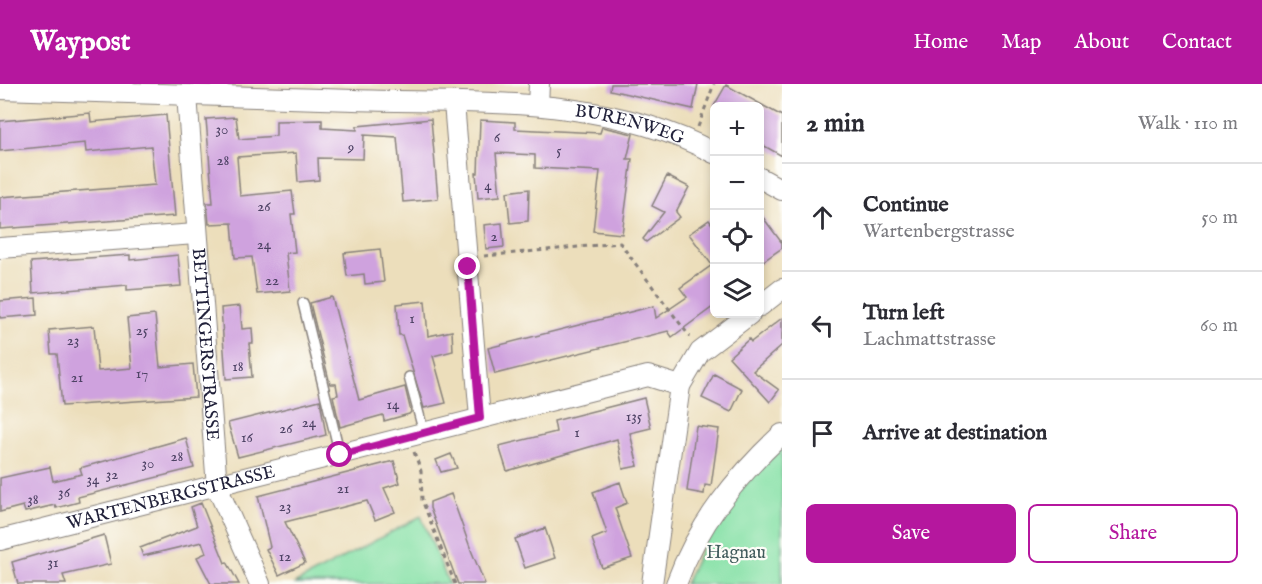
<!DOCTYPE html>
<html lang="en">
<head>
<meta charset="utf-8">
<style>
	:root { --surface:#fff; --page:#f2f2f3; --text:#2b2b33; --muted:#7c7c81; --line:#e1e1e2; --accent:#b5179e }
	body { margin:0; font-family:"IM FELL English",serif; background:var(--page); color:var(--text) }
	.controls { position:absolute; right:18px; top:18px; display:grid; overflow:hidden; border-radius:9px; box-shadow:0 3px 9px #0003 }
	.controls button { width:54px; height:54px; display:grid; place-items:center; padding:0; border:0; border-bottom:2px solid var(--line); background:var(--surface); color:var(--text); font:30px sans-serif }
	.stop { position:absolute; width:18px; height:18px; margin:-14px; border:4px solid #b5179e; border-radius:50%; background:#fff }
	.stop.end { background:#b5179e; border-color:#fff; box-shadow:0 2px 6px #0008 }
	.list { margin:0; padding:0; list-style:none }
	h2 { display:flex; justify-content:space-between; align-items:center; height:78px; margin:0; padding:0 24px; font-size:26px }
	h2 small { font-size:20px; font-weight:400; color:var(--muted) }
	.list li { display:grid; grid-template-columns:39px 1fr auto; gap:18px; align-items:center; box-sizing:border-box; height:108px; padding:0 24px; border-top:2px solid var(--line) }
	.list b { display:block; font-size:22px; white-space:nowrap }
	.list p { margin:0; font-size:20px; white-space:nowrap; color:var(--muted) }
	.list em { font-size:20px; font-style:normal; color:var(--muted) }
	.actions { display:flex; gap:12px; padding:18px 24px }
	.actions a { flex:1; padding:14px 0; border:2px solid var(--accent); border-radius:9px; text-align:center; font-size:21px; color:var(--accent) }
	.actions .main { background:var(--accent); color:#fff }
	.icon { flex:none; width:33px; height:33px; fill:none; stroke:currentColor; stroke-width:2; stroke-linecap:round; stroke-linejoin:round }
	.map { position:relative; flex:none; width:782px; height:500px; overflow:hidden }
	header { display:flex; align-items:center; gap:36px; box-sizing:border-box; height:84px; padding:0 30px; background:var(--accent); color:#fff }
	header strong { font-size:28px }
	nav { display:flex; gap:33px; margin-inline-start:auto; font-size:21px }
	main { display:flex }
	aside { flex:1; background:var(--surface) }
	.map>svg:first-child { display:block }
</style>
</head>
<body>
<header>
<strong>Waypost</strong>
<nav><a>Home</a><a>Map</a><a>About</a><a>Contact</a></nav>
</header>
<main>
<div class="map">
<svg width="782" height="500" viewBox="0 0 782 500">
	<rect width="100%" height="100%" fill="#fdfcf7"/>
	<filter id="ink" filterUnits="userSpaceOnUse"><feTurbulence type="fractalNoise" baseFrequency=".0167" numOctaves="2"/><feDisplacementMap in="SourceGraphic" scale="12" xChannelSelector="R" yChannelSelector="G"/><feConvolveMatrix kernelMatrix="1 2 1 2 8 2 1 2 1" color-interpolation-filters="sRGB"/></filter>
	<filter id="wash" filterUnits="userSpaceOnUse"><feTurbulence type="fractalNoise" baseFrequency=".008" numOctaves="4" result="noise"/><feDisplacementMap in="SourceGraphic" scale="24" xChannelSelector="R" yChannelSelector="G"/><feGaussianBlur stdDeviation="1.35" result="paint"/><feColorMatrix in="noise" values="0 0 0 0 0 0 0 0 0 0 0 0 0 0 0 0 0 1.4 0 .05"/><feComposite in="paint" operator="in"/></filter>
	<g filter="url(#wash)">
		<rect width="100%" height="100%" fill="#ecdebb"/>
		<path fill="#87e1a7" stroke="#548271" stroke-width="1.5" d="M782 362V500H685L706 455 727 420Z
			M421 432 449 500H294Z"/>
		<g id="blocks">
			<path fill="#cfa2de" d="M611 0H698L693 25 610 6Z
				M726 1 782 32V72L759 59V22H714Z
				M90 29 91 38 166 31 175 132 0 145V113L155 101 151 62 86 68 85 59 0 67V37Z
				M236 33 239 55 276 52V37L322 36V44L357 46V42L431 35 438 115 403 118 397 53 364 51 363 75 318 74 319 96 298 98 296 69 237 73 240 112 292 107 295 130H291L295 168 286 169 290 207 257 210 252 173 235 174 232 139 209 140 207 119H213L206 35Z
				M480 36 515 38V45L600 49 602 43 633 50 627 75H632L622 150 593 147 600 87 535 84V71L496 69 500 112 478 114 476 89H478Z
				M667 92 689 103 676 128 680 133 646 158 643 155 664 128 652 122Z
				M529 105 528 137 510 139 507 108Z
				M759 128 782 159V164L759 180Z
				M709 136 714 143V222L672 253 668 247 495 290 488 264 654 222 656 234 687 213 680 204 712 181 689 150Z
				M502 139 504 163 486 165 484 141Z
				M380 165 384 198 365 200 364 190 347 192 344 169Z
				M130 171V176L178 171 181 202 127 206V201L33 209 31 178Z
				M332 213 359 316 405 303 411 328 409 330 384 337 383 331 340 343 333 312 338 311 336 300H330L310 219Z
				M36 214 37 231 0 234V217Z
				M425 217 428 252 452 247 453 267 433 272 446 319 424 324 402 251H399L397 220Z
				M240 222 242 245 252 244 253 259H249L252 293 226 295 221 224Z
				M155 231 160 283 193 280 196 313 62 322 57 270H51L49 246 94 242 98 287 132 284 127 234Z
				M782 234V261L753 287 779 306 770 318 729 273 749 255 751 258Z
				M714 290 742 305 731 328 702 314Z
				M644 314 651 344 630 349 638 382 623 385 617 355 507 387 499 362 556 348 554 337Z
				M320 316 326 351 238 373 228 339Z
				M696 342 719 345 711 402 705 401 704 410 687 407Z
				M186 354 194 384 78 413 79 418 56 424 55 421 25 428 23 422 0 428V394L50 383 53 397 82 390 80 384Z
				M451 370 457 384 441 388 436 376Z
				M394 377 400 399 384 404 395 428 375 436 367 417 285 438 305 479 279 491 266 465 270 463 258 412Z
				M620 398 627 419 615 424 632 474 602 484 592 455 607 449 593 408Z
				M451 410 471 466 485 500H458L430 424V418Z
				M201 419 225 479 227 478 239 500H211L197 473 206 469 202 458 143 472 140 464 197 442 191 423Z
				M545 444 555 474 525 484 515 455Z
				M104 451 111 480 63 491 66 500H18L12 478Z"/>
		</g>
	</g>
	<g filter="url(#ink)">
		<use href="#blocks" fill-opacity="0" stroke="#87807b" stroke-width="1.5"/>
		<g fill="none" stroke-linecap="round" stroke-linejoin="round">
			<defs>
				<path id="service" d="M303 219 340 371
					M409 293 424 349"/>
				<g id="minor">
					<path id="s1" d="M0 5C118 9 236 12 354 16 476 20 605 10 714 69"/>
					<path id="s2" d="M187 11 217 403 260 500"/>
					<path d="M454 19 480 334"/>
					<path d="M538 21 539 0"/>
					<path d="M760 94 782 106"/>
					<path d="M0 164 196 150"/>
					<path d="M760 222 782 205"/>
					<path id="s3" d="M0 456 648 292 680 302"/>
					<path d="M652 500 680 302 700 268 750 230"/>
					<path d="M676 500C698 440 736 393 782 350"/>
				</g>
			</defs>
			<use href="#service" stroke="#87807b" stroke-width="12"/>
			<use href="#minor" stroke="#87807b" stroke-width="22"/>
			<path stroke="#87807b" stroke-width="3" stroke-dasharray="4.5 4.5" stroke-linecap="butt" d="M698 43 714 0
				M484 172 620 159 690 253
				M414 368 421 387 422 416 455 500"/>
			<use href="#service" stroke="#fff" stroke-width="9"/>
			<use href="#minor" stroke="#fff" stroke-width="20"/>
		</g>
	</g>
	<g fill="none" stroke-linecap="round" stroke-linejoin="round" filter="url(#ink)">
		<path stroke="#b5179e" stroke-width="8" d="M340 371 480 334 468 183"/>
	</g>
	<g text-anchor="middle" stroke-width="4.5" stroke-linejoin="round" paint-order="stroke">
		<g font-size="15" fill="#4d4264">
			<text x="222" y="50">30</text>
			<text x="497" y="58">6</text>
			<text x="351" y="68">9</text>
			<text x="559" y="71">5</text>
			<text x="223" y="81">28</text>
			<text x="488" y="106">4</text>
			<text x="264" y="127">26</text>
			<text x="494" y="157">2</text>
			<text x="264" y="165">24</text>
			<text x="272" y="201">22</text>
			<text x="412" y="239">1</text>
			<text x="142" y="251">25</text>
			<text x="73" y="261">23</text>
			<text x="238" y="287">18</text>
			<text x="142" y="294">17</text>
			<text x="77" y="298">21</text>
			<text x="393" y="325">14</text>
			<text x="634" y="337">135</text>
			<text x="309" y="343">24</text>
			<text x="286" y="349">26</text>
			<text x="577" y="353">1</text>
			<text x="247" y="358">16</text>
			<text x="177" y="377">28</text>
			<text x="148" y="384">30</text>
			<text x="112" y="395">32</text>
			<text x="93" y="400">34</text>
			<text x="343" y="409">21</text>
			<text x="64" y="413">36</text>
			<text x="33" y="420">38</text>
			<text x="285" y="427">23</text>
			<text x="285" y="477">12</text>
			<text x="53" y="483">31</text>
		</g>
		<g font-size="18" fill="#22223b" stroke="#fdfcf7">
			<text dy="6" stroke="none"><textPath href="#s1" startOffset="632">BURENWEG</textPath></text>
			<text dy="6" stroke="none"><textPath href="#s2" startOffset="250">BETTINGERSTRASSE</textPath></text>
			<text dy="6" stroke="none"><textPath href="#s3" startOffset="176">WARTENBERGSTRASSE</textPath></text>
		</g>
		<g font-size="18" fill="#405b5b" stroke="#fdfcf7">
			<text x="736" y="474">Hagnau</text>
		</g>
	</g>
</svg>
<div class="controls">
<button>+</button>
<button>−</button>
<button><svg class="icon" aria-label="locate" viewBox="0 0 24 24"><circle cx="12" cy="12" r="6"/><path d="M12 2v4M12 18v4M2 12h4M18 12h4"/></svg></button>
<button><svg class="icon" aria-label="layers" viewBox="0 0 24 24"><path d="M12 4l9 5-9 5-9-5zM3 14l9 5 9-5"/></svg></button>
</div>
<div class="stop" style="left:340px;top:371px"></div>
<div class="stop end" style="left:468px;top:183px"></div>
</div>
<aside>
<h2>2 min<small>Walk · 110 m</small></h2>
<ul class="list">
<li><svg class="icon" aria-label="ahead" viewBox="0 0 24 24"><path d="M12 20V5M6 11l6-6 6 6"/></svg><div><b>Continue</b><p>Wartenbergstrasse</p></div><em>50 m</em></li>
<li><svg class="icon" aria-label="left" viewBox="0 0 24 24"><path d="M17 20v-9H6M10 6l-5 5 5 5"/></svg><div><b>Turn left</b><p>Lachmattstrasse</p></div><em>60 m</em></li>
<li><svg class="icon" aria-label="arrive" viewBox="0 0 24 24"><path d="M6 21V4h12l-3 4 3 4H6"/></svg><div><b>Arrive at destination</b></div></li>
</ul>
<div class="actions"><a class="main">Save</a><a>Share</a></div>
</aside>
</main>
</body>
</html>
